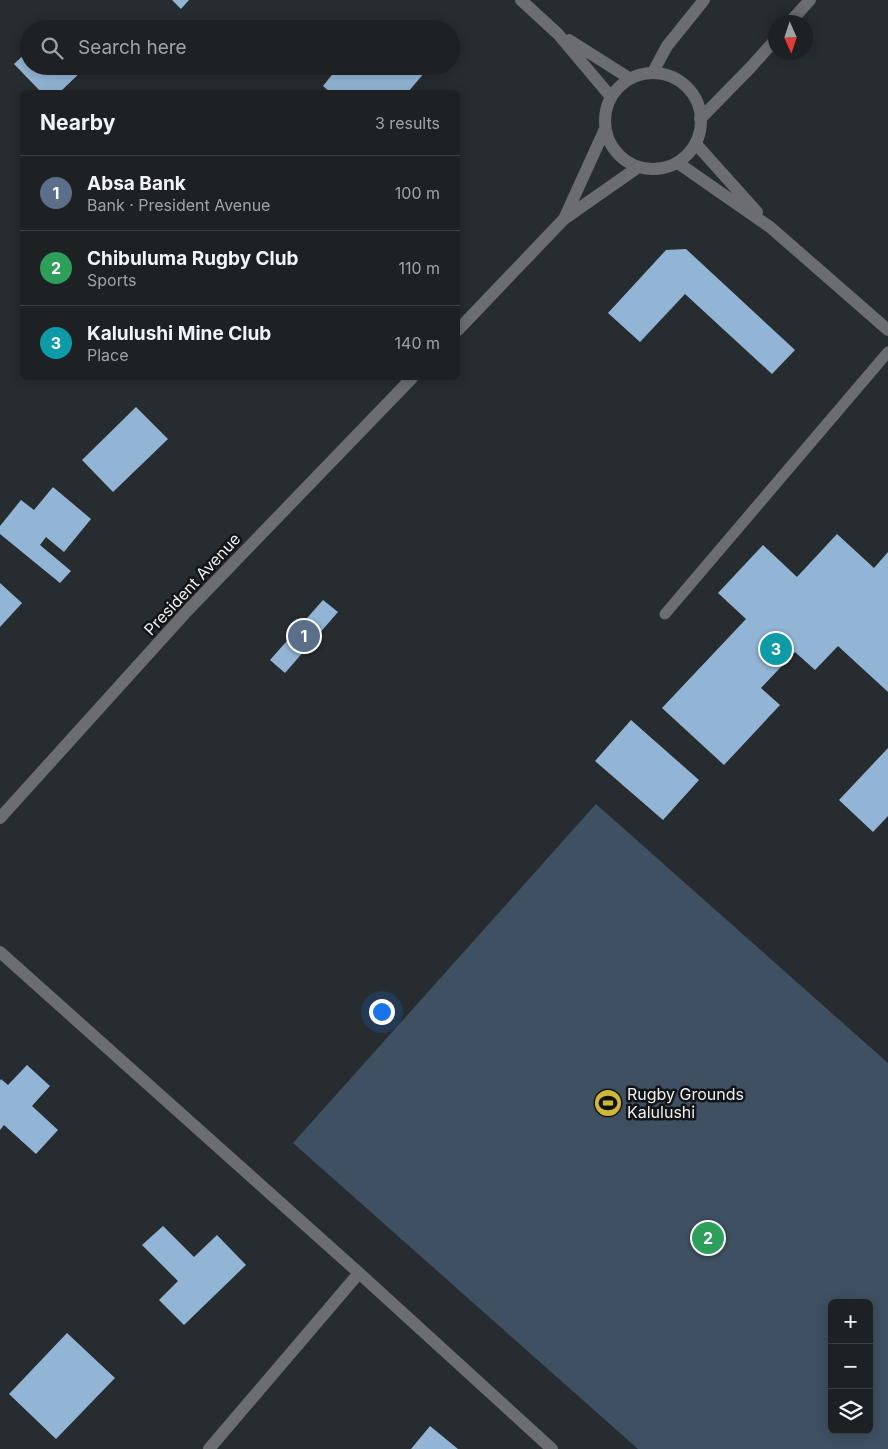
<!DOCTYPE html>
<html lang="en">
<head>
<meta charset="utf-8">
<style>
	:root { --surface:#1d2124; --page:#25292c; --text:#f1f3f6; --muted:#a0a3a6; --line:#3b3e41; --accent:#bca0f2 }
	body { margin:0; font-family:Inter,sans-serif; background:var(--page); color:var(--text) }
	.controls { position:absolute; right:15px; bottom:15px; display:grid; overflow:hidden; border-radius:8px; box-shadow:0 2px 12px #0003 }
	.controls button { width:45px; height:45px; display:grid; place-items:center; padding:0; border:0; border-bottom:1px solid var(--line); background:var(--surface); color:var(--text); font:25px sans-serif }
	.compass { position:absolute; left:768px; top:15px; width:45px; height:45px; border-radius:50%; background:var(--surface); box-shadow:0 2px 12px #0003; rotate:177deg }
	.you { position:absolute; left:381px; top:1011px; width:18px; height:18px; margin:-12px; border:4px solid #fff; border-radius:50%; background:#1a73e8; box-shadow:0 0 0 8px #1a73e833 }
	.badge { display:grid; place-items:center; width:32px; height:32px; border-radius:50%; background:var(--accent); color:#fff; font-size:16px; font-weight:700 }
	.pin { position:absolute; translate:-50% -50%; border:2px solid #fff; box-shadow:0 1px 5px #0006 }
	.list { margin:0; padding:0; list-style:none }
	h2 { display:flex; justify-content:space-between; align-items:center; height:65px; margin:0; padding:0 20px; font-size:21px }
	h2 small { font-size:16px; font-weight:400; color:var(--muted) }
	.list li { display:grid; grid-template-columns:32px 1fr auto; gap:15px; align-items:center; box-sizing:border-box; height:75px; padding:0 20px; border-top:1px solid var(--line) }
	.list b { display:block; font-size:19px; white-space:nowrap }
	.list p { margin:0; font-size:16px; white-space:nowrap; color:var(--muted) }
	.list em { font-size:16px; font-style:normal; color:var(--muted) }
	.icon { flex:none; width:28px; height:28px; fill:none; stroke:currentColor; stroke-width:2; stroke-linecap:round; stroke-linejoin:round }
	.map { position:relative; flex:none; width:888px; height:1449px; overflow:hidden }
	.search { position:absolute; background:var(--surface); box-shadow:0 2px 12px #0003; left:20px; top:20px; width:440px; height:55px; display:flex; align-items:center; gap:12px; box-sizing:border-box; padding:0 18px; border-radius:28px; color:var(--muted); font-size:19px }
	.panel { position:absolute; background:var(--surface); box-shadow:0 2px 12px #0003; left:20px; top:90px; width:440px; height:290px; border-radius:8px }
	.map>svg:first-child { display:block }
</style>
</head>
<body>
<div class="map">
<svg width="888" height="1449" viewBox="0 0 888 1449">
	<rect width="100%" height="100%" fill="#272c30"/>
	<path fill="#3e5061" fill-rule="evenodd" d="M596 804 888 1063V1449H638L293 1143ZM832 1303H869V1430H832Z"/>
	<path fill="#93b5d5" d="M172 0H189L181 9Z
		M394 22 402 29H388Z
		M29 50V66H87L60 92H41L14 64Z
		M339 66H417L425 72 408 92H394L391 90 389 92H330L323 86Z
		M686 249 795 350 772 374 685 294 640 342 608 313 666 250Z
		M136 407 168 439 113 492 82 460Z
		M53 487 91 519 64 552 46 537 40 545 71 571 60 583 0 534V526L21 500 34 510Z
		M837 534 874 568 888 552V692L838 646 815 670 795 652 761 688 780 705 724 765 662 708 746 619 718 593 763 545 797 577Z
		M0 583 22 603 0 627Z
		M323 600 338 612 285 673 270 660Z
		M631 720 699 780 663 820 595 761Z
		M888 748V816L873 832 839 800Z
		M27 1065 50 1086 32 1106 58 1130 36 1154 4 1125 0 1130V1081L1 1079 8 1085Z
		M163 1226 194 1257 217 1235 246 1265 184 1325 159 1300 178 1281 142 1245Z
		M67 1333 115 1378 56 1439 9 1394Z
		M430 1426 458 1449H411Z"/>
	<g fill="none" stroke-linecap="round" stroke-linejoin="round">
		<path stroke="#6b6d70" stroke-width="11" d="M665 614 888 352"/>
		<path stroke="#6b6d70" stroke-width="12" d="M790 22 810 0
			M653 72 667 46 704 0
			M700 119 750 68 776 39
			M696 144 757 212
			M678 163 770 227 888 330
			M0 952 359 1273 552 1449
			M209 1449 359 1273"/>
		<path stroke="#6b6d70" stroke-width="12" d="M521 0 558 34 611 97
			M569 40 629 78
			M605 121a48 48 0 1 1 96 0a48 48 0 1 1-96 0Z
			M564 219 605 129
			M458 330 564 219 637 168
			M0 818 188 610 412 378"/>
	</g>
	<defs>
		<symbol id="stadium-disc" viewBox="-11 -11 22 22"><circle r="9.5" fill="#d1b736" stroke="#121416"/><path d="M0-5a6.5 5 0 1 0 0 10a6.5 5 0 1 0 0-10ZM-3.5-1.8h7v3.6h-7Z" fill="#111"/></symbol>
	</defs>
	<g fill-rule="evenodd">
		<use href="#stadium-disc" x="592" y="1087" width="32" height="32"/>
	</g>
	<g text-anchor="middle" stroke-width="5" stroke-linejoin="round" paint-order="stroke">
		<g font-size="16" fill="#eceef1" stroke="#121416">
			<text transform="translate(192 584) rotate(-47)" y="6">President Avenue</text>
		</g>
		<g font-size="16" fill="#eceef1" stroke="#121416" text-anchor="start">
			<text x="627" y="1100">Rugby Grounds<tspan x="627" dy="18">Kalulushi</tspan></text>
		</g>
	</g>
</svg>
<div class="controls">
<button>+</button>
<button>−</button>
<button><svg class="icon" aria-label="layers" viewBox="0 0 24 24"><path d="M12 4l9 5-9 5-9-5zM3 14l9 5 9-5"/></svg></button>
</div>
<svg class="compass" viewBox="-18 -18 36 36"><path d="M0-13l5 13h-10z" fill="#e53935"/><path d="M0 13l5-13h-10z" fill="#a0a3a6"/></svg>
<div class="you"></div>
<div class="pin badge" style="left:304px;top:636px;background:#5c6f8a">1</div>
<div class="pin badge" style="left:708px;top:1238px;background:#2e9e5b">2</div>
<div class="pin badge" style="left:776px;top:649px;background:#0f9aa8">3</div>
<div class="search"><svg class="icon" aria-label="search" viewBox="0 0 24 24"><circle cx="10" cy="10" r="6"/><path d="M15 15l6 6"/></svg>Search here</div>
<section class="panel">
<h2>Nearby<small>3 results</small></h2>
<ul class="list">
<li><span class="badge" style="background:#5c6f8a">1</span><div><b>Absa Bank</b><p>Bank · President Avenue</p></div><em>100 m</em></li>
<li><span class="badge" style="background:#2e9e5b">2</span><div><b>Chibuluma Rugby Club</b><p>Sports</p></div><em>110 m</em></li>
<li><span class="badge" style="background:#0f9aa8">3</span><div><b>Kalulushi Mine Club</b><p>Place</p></div><em>140 m</em></li>
</ul>
</section>
</div>
</body>
</html>
